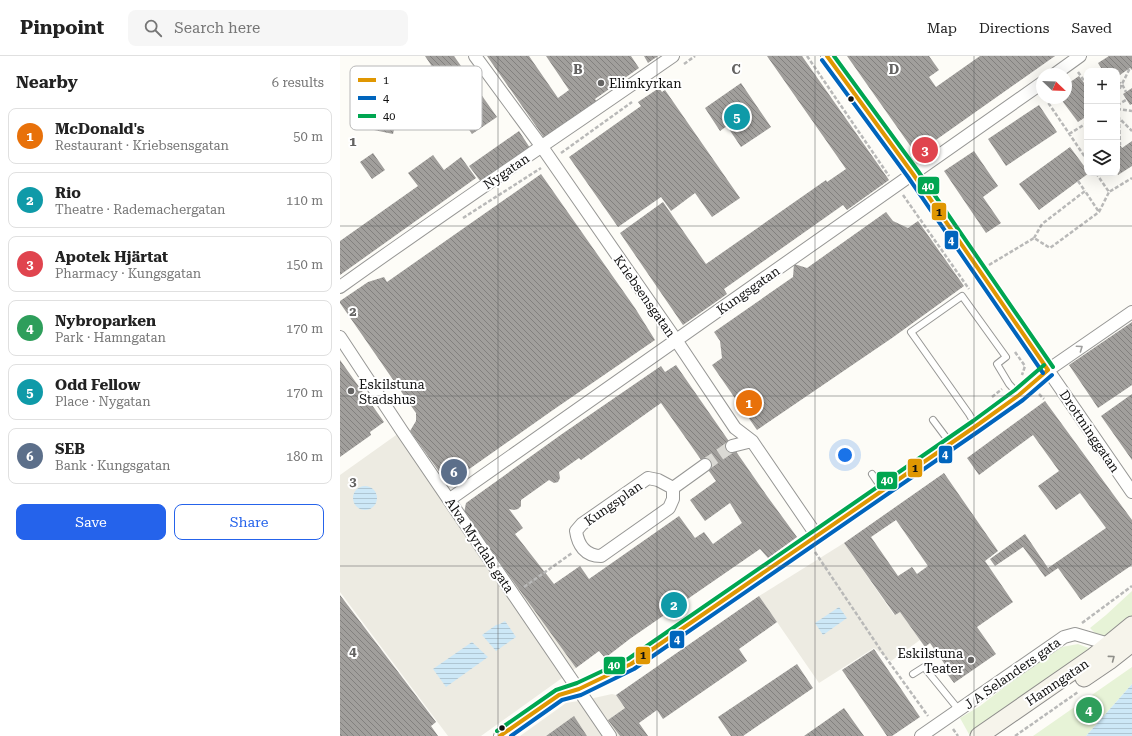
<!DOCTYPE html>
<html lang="en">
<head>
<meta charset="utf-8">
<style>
	:root { --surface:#fff; --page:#f6f6f6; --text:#222; --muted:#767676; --line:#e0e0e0; --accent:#2563eb }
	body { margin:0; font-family:"Roboto Serif",serif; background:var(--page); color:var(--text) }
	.controls { position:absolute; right:12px; top:12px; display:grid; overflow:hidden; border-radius:8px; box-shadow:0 4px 16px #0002 }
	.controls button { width:36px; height:36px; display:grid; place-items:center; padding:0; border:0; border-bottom:1px solid var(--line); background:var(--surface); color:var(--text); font:20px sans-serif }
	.compass { position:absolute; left:696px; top:12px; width:36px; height:36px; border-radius:50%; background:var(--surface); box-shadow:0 4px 16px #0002; rotate:113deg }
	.you { position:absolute; left:505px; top:399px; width:14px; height:14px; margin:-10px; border:3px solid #fff; border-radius:50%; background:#1a73e8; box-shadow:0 0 0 6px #1a73e833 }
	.badge { display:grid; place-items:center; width:26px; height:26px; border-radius:50%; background:var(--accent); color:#fff; font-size:13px; font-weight:700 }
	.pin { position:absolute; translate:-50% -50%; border:2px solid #fff; box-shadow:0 1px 4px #0006 }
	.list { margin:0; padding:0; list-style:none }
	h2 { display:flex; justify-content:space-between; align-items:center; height:52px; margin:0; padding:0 16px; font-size:17px }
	h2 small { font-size:13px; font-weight:400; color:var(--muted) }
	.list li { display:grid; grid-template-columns:26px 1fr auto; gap:12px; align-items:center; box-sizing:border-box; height:56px; margin:0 8px 8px; padding:0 8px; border:1px solid var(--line); border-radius:8px }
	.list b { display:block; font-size:15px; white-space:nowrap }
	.list p { margin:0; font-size:13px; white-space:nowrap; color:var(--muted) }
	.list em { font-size:13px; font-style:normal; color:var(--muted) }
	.actions { display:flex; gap:8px; padding:12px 16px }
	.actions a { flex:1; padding:9px 0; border:1px solid var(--accent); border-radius:8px; text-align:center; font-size:14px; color:var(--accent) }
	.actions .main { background:var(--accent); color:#fff }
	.icon { flex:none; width:22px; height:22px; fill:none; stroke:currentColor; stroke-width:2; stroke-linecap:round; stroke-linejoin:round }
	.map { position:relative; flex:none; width:792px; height:680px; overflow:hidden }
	header { display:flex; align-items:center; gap:24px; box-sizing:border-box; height:56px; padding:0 20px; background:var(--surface); border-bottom:1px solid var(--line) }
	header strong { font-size:19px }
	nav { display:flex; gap:22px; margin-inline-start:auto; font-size:14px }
	.search { width:280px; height:36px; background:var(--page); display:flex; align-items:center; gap:10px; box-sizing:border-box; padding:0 14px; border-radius:8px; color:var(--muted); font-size:15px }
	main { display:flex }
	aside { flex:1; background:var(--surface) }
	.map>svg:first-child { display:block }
</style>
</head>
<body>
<header>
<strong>Pinpoint</strong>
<div class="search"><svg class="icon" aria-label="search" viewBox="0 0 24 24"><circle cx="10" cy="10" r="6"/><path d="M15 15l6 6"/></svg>Search here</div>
<nav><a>Map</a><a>Directions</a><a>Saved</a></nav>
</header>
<main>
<aside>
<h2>Nearby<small>6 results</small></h2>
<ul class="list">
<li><span class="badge" style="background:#e8710a">1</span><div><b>McDonald's</b><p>Restaurant · Kriebsensgatan</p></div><em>50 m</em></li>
<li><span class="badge" style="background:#0f9aa8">2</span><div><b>Rio</b><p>Theatre · Rademachergatan</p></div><em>110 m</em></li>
<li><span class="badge" style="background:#e0444e">3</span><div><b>Apotek Hjärtat</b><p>Pharmacy · Kungsgatan</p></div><em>150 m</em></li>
<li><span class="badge" style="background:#2e9e5b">4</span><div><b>Nybroparken</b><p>Park · Hamngatan</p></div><em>170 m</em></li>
<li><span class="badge" style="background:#0f9aa8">5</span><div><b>Odd Fellow</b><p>Place · Nygatan</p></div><em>170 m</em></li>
<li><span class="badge" style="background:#5c6f8a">6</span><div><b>SEB</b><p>Bank · Kungsgatan</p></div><em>180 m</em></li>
</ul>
<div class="actions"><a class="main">Save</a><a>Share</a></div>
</aside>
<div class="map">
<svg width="792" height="680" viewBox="0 0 792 680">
	<defs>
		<pattern id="water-rules" width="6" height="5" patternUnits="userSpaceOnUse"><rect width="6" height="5" fill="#cde8f7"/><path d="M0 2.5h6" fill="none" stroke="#afc6d3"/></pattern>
		<pattern id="building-back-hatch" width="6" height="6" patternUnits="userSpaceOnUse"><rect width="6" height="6" fill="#a19f9c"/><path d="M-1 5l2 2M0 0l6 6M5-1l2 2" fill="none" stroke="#82807e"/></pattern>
	</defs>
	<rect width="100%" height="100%" fill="#fdfcf7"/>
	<path fill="#e7f3d7" d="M792 535V560L782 572 767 580 757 579 750 572 766 559Z
		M738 588 754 594 630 680 620 662 640 650 675 623 722 591Z
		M792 611V628L746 680H693Z"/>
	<path fill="#edebe2" d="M66 372 113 441 236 612 141 680H108L0 536V419Z
		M504 487 554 559 560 556 580 584 551 605 534 592 479 627 419 540Z
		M272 638 276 639 285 652 268 664 280 680H247L234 661 206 680H180L226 647 245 644Z"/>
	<path fill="url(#water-rules)" d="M13 442a12 12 0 1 1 24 0a12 12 0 1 1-24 0Z
		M499 551 507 562 483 579 475 567Z
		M165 565 176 581 156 595 142 579 156 569 160 568Z
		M132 586 148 601 106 631 93 613Z
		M792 628V680H746Z"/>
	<path fill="url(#building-back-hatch)" fill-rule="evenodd" d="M85 0H114L157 61 132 78 90 18 95 15Z
		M147 0H189L218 42 229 34 206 0H291L299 12 255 43 257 46 205 83Z
		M304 0H318L308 7Z
		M427 0H462L549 124 507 154 503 149 384 233 387 238 343 269 280 177 323 146 366 208 486 124 487 126 506 113Z
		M507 0H589L599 14 589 21 596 31 640 0H715L576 98Z
		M769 0H792V14L790 12 777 21V15H763L758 7Z
		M739 20 747 31V60L738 66 720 42H726V29Z
		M401 27 431 71 401 91 387 70 380 75 365 52Z
		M23 31 62 39 53 78 15 70Z
		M319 32 322 36 325 34 400 142 372 161 355 137 331 155 321 141 278 171 229 101 301 50 298 46Z
		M792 32V48L790 49 783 38Z
		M699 49 717 76 666 110 648 83Z
		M179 75 190 92 141 126 129 110Z
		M777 84 782 92 792 85V110L778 119 777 117Z
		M730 91 747 114V117H749L699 154 679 128Z
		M634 95 658 130 643 141 661 167 646 177 604 115Z
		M33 97 45 114 32 123 20 106Z
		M93 99 104 114 121 101 136 122 0 219V185L78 130 68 117Z
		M201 118 295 252 315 284 213 354 108 428 70 375 76 365V357L0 247V245L28 226 44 221 47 226Z
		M546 156 553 165 568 172 578 165 624 230 552 282 417 374 372 309 382 302 380 285 374 276 453 221 454 208 467 212Z
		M792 266V329L758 352 729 309Z
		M0 304 44 366 30 376 31 379 0 401Z
		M336 309 427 440 457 481 428 502 420 493 291 582 265 602 259 595 236 612 124 457 126 447 222 378 321 310 325 316ZM321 347 376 425 350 444 365 465 390 447 402 467 373 488 364 476 355 482 339 460 249 523 240 510 214 528 175 478 183 472 169 453 174 454 178 453 181 450V444L209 424 214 427 218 426 220 422 219 416 239 402 241 404Z
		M792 338V404L761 360Z
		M705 345 792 464V509L741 544 718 512 705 521 683 491 655 510 650 503 685 478 708 512 766 472 740 437 716 454 698 430 719 415 693 379 639 419 627 402Z
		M604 417 658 495 645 505 673 546 637 571 656 598 614 627 603 612 606 610 590 587 585 591 560 556 555 559 504 487ZM556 464 588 510 577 518 572 511 558 520 531 481Z
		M0 539 96 666 91 670 98 680H0Z
		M419 540 437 566 399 593 407 605 323 663 317 654 299 667 308 680H280L268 664 285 652 276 639Z
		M534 593 580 661 552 680H547L502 614Z
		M457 608 473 632 403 680H391L378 661Z
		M504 652 524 680H464Z
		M234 660 247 680H206Z"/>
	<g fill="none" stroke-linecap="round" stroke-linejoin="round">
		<path stroke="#dad9d4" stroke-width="12" stroke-dasharray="12 6" stroke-linecap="butt" d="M365 409 392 390"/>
		<defs>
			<path id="lane" d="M593 364 611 388
				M636 370 629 358 571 276 622 240 666 301 657 308 669 328 679 339
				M532 418 543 434
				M573 618 584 611 619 654"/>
			<path id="street" d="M135 0 202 91 336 284 395 372 412 385 477 480
				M487 0 573 118 792 436
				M715 18 740 0
				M0 231C110 152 222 77 333 0
				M0 281 62 375 270 680
				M392 390 412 385
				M308 422 318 424 333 432V443L329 452 261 500C245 500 238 489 236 475L242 468Z
				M333 432 365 409
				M113 441 702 27
				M160 680 219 639 239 633 291 608 636 370 679 339 708 314 792 256
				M581 680 724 581 735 578 769 588"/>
			<path id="secondary" d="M744 622 769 605 792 587
				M639 680 753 601 792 569"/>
		</defs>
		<use href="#lane" stroke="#979795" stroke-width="8"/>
		<use href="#street" stroke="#979795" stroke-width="14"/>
		<use href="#secondary" stroke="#8e8d8b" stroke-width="19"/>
		<path stroke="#b9b9b8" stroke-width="2.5" stroke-dasharray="4 2" stroke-linecap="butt" d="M467 0 549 120
			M344 8 355 0
			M738 16 747 29
			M777 28 780 27 782 28 790 12
			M777 38 782 28 786 36
			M705 42 747 104
			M777 49 786 44
			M777 53 792 55
			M777 60 792 75
			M779 62 780 89
			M729 78 747 67
			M221 97 292 46
			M756 117 769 136 792 122
			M738 125 745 135
			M563 139 629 233
			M123 162 201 112
			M694 182 702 168 745 135 759 156
			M649 209 694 182 710 192 759 156 769 136
			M675 296 685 310 682 319
			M699 338 704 343
			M652 341 662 333
			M475 496 544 599 588 660
			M184 531 232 497
			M742 567 792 530
			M613 673 618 680
			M675 680 738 636"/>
		<use href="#lane" stroke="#fffffe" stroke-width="6"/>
		<use href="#street" stroke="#fffffe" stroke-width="12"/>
		<use href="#secondary" stroke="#f6f4eb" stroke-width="17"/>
		<defs>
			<path id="bus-1" d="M487 0 573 118 708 314
				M160 680 219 639 239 633 291 608 636 370 679 339 708 314"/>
			<path id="bus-2" d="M482 4 568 121 703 317
				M171 680 222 644 241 639 294 613 639 375 683 344 712 319"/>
			<path id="bus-3" d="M494 0 578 115 713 311
				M157 675 216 634 237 627 288 603 633 365 675 334 704 309"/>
		</defs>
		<use href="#bus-1" stroke="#fff" stroke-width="7"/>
		<use href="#bus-2" stroke="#fff" stroke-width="7"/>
		<use href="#bus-3" stroke="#fff" stroke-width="7"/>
		<use href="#bus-1" stroke="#e09702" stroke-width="4"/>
		<use href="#bus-2" stroke="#0065bd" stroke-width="4"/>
		<use href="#bus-3" stroke="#00a651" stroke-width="4"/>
	</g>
	<defs><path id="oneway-chevron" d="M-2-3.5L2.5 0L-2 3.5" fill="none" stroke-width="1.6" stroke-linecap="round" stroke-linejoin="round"/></defs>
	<use stroke="#a0a09f" href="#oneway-chevron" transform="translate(740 292) rotate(-35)"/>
	<use stroke="#8f8e89" href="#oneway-chevron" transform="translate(772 602) rotate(-37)"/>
	<path fill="none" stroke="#646362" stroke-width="1" stroke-opacity="0.55" d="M158 0V680M317 0V680M475 0V680M634 0V680M0 170H792M0 340H792M0 510H792"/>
	<g fill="#646362" stroke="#fff" stroke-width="1.5">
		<circle cx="261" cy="27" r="4"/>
		<circle cx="11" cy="335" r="4"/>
		<circle cx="631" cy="604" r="4"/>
	</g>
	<g fill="#111" stroke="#fff" stroke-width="1.5">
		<circle cx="511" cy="43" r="3.5"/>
		<circle cx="162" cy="672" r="3.5"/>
	</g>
	<g text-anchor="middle" stroke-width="4" stroke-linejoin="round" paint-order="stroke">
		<g font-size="13" fill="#111" stroke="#fff" text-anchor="start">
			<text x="269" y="32">Elimkyrkan</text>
			<text x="19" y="333">Eskilstuna<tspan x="19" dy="15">Stadshus</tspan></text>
			<text x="623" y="602" text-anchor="end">Eskilstuna<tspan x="623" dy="15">Teater</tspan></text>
		</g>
		<g font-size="13" fill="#111" stroke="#fff">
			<text transform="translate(166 115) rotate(-34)" y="5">Nygatan</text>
			<text transform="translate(408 234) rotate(-35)" y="5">Kungsgatan</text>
			<text transform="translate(305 240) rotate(55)" y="5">Kriebsensgatan</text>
			<text transform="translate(750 375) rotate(56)" y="5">Drottninggatan</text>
			<text transform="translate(273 447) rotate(-35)" y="5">Kungsplan</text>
			<text transform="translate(140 489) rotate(56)" y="5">Alva Myrdals gata</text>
			<text transform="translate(672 617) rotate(-35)" y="5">J A Selanders gata</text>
			<text transform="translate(717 626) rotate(-34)" y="5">Hamngatan</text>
		</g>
	</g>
	<rect x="10" y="10" width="132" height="64" rx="6" fill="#fff" stroke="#b8b8b8" stroke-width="1"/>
	<rect x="18" y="22" width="18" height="4" fill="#e09702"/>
	<rect x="18" y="40" width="18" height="4" fill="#0065bd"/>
	<rect x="18" y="58" width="18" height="4" fill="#00a651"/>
	<g font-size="11" fill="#111">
		<text x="43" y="28">1</text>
		<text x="43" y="46">4</text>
		<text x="43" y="64">40</text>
	</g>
	<g font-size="13" text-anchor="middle" font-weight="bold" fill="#646362" stroke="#fff" stroke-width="4" stroke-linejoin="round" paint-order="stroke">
		<text x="238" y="18">B</text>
		<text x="396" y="18">C</text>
		<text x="554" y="18">D</text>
		<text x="13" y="90">1</text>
		<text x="13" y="260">2</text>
		<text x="13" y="430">3</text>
		<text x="13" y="600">4</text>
	</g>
	<g stroke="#fff" stroke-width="1.5">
		<rect x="577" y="120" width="23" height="19" rx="4" fill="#00a651"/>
		<rect x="591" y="146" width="16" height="19" rx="4" fill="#e09702"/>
		<rect x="604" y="174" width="15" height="20" rx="4" fill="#0065bd"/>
		<rect x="598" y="389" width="15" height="19" rx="4" fill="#0065bd"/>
		<rect x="567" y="402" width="16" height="20" rx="4" fill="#e09702"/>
		<rect x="536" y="415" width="22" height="19" rx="4" fill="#00a651"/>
		<rect x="329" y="574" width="16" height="19" rx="4" fill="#0065bd"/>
		<rect x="295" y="590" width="16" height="19" rx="4" fill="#e09702"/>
		<rect x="263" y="600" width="23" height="19" rx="4" fill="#00a651"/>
	</g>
	<g font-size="11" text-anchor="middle" font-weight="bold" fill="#fff">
		<text x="588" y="134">40</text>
		<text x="611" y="188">4</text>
		<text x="605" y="402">4</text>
		<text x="547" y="428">40</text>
		<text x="337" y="587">4</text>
		<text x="274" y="613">40</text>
	</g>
	<g font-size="11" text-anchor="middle" font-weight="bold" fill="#111">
		<text x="599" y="160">1</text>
		<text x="575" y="416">1</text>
		<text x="303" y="603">1</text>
	</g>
</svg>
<div class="controls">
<button>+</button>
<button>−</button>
<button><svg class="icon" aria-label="layers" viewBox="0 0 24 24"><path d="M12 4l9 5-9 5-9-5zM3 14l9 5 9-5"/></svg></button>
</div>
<svg class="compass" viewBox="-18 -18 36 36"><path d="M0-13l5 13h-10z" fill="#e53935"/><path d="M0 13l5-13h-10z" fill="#767676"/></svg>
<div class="you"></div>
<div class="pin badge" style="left:409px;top:347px;background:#e8710a">1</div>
<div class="pin badge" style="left:334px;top:549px;background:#0f9aa8">2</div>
<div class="pin badge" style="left:585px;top:94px;background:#e0444e">3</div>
<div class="pin badge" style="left:749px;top:654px;background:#2e9e5b">4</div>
<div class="pin badge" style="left:397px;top:61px;background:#0f9aa8">5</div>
<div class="pin badge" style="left:114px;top:416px;background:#5c6f8a">6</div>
</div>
</main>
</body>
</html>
